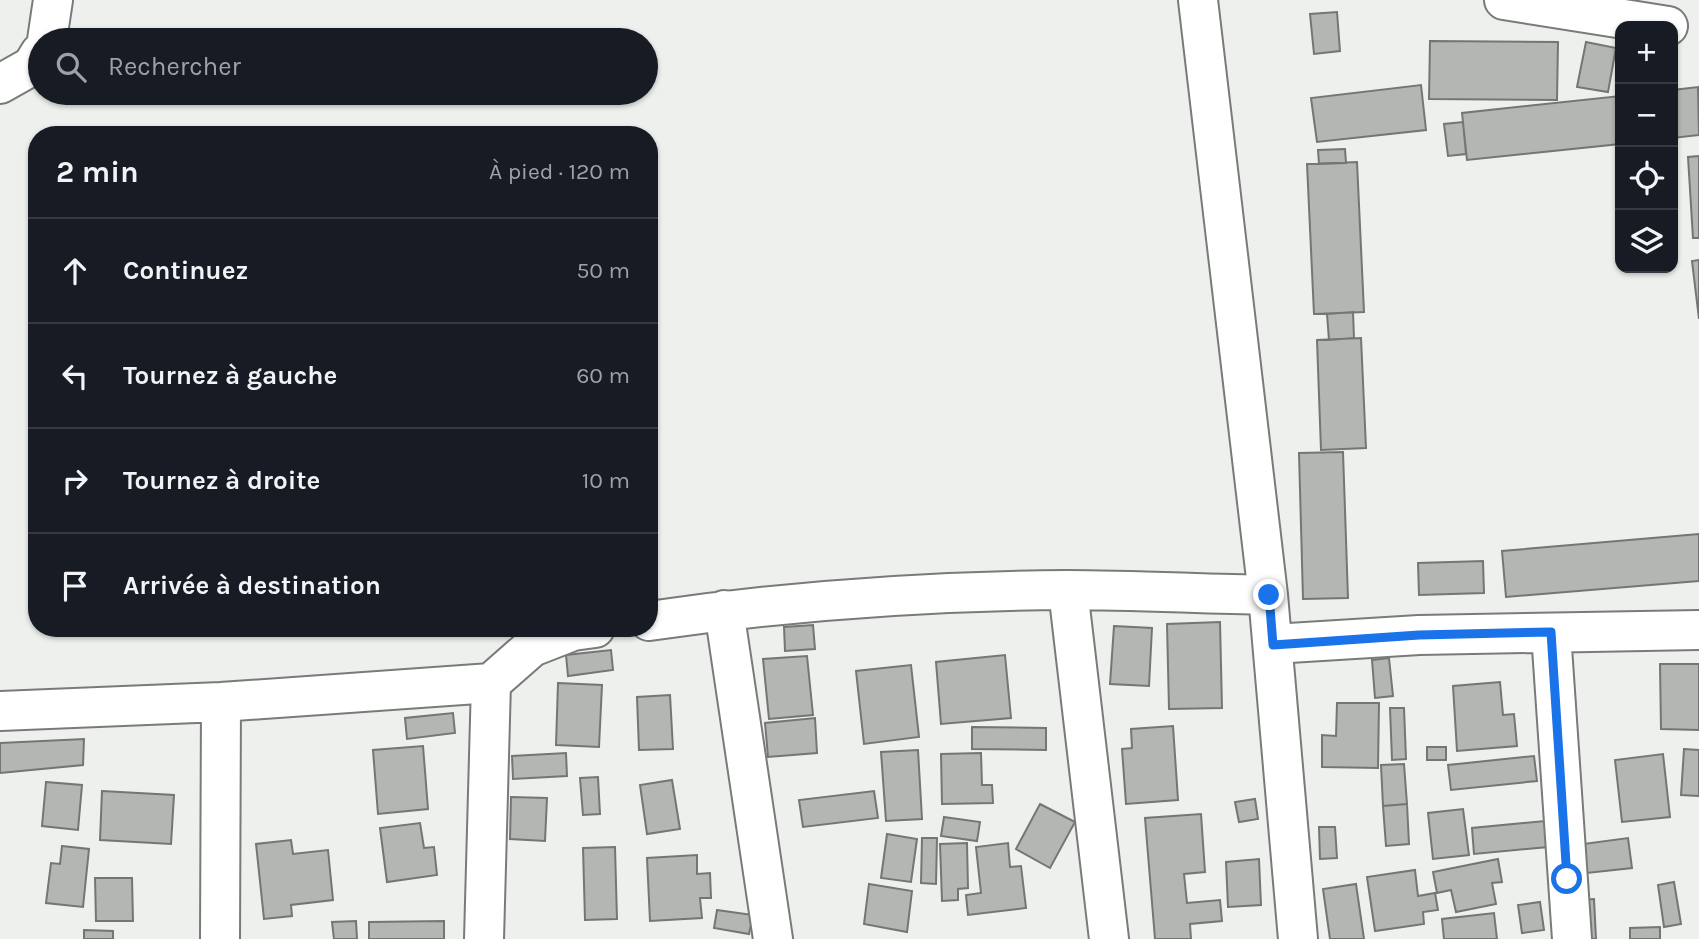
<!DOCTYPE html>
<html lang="fr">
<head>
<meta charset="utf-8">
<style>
	:root { --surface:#171b24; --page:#242831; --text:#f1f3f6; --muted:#9ea1a6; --line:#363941 }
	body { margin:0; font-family:Karla,sans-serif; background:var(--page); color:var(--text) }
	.controls { position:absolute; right:21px; top:21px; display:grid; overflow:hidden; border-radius:14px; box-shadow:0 2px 5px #0004 }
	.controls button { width:63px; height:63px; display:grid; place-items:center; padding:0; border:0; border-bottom:2px solid var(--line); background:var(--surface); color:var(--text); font:35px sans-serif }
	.stop { position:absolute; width:21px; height:21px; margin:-16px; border:5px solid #1a73e8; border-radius:50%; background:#fff }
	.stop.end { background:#1a73e8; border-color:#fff; box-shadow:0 2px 7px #0008 }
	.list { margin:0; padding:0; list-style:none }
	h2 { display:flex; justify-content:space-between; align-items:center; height:91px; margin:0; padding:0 28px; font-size:30px }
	h2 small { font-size:23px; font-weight:400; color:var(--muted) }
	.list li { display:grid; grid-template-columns:46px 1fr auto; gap:21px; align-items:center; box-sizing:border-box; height:105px; padding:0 28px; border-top:2px solid var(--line) }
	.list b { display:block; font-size:26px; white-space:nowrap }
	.list em { font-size:23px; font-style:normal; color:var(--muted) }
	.icon { flex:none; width:38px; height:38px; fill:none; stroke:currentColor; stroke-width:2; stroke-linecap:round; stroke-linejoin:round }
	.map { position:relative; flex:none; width:1699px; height:939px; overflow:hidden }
	.search { position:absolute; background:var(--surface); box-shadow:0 2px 5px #0004; left:28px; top:28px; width:630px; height:77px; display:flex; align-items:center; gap:18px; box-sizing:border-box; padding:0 24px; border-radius:38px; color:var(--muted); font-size:26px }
	.panel { position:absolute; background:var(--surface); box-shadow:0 2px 5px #0004; left:28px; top:126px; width:630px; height:511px; border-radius:28px }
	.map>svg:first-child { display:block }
</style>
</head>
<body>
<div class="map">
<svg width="1699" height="939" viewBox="0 0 1699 939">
	<rect width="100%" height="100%" fill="#edf0ec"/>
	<path fill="#b3b6b2" stroke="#747673" stroke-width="2" d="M1337 12 1340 51 1314 54 1310 14Z
		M1430 41 1558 42 1557 100 1429 99Z
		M1586 42 1616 48 1608 92 1577 87Z
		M1421 85 1426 130 1317 142 1311 98Z
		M1698 87 1699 135 1673 138V90Z
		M1620 96V144L1467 160 1462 113Z
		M1463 122 1466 154 1448 156 1444 124Z
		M1345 149 1346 163 1319 164 1318 150Z
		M1699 156V238H1693L1688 157Z
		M1357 162 1364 312 1314 314 1307 164Z
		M1699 260V319L1692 261Z
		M1353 312 1354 338 1329 340 1327 314Z
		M1361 338 1366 448 1321 450 1317 340Z
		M1343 452 1348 598 1303 599 1299 453Z
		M1699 534V581L1506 597 1502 551Z
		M1483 561 1484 593 1419 595 1418 563Z
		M1220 622 1222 708 1169 709 1167 624Z
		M813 625 815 649 785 651 784 627Z
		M1114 626 1152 628 1149 686 1110 684Z
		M611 650 613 670 568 676 566 655Z
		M1005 655 1011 718 941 724 936 662Z
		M807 656 813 715 769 719 763 659Z
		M1389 658 1393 696 1375 698 1372 660Z
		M1660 664H1699V730L1661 729Z
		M911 665 919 737 864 744 856 671Z
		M1500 682 1503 715 1514 714 1517 746 1457 751 1453 686Z
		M558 683 602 685 599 747 556 745Z
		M670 695 673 749 639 750 637 697Z
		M1337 703H1379L1378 768 1322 767V735L1336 736Z
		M1390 708H1404L1406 759 1392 760Z
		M453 713 455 733 407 739 405 718Z
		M815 718 817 753 768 757 765 723Z
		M1173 726 1178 800 1126 804 1122 749 1132 748 1131 729Z
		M972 727 1046 728V750L972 749Z
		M84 739 83 765 0 773V743Z
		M423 746 428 809 378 814 373 750Z
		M1427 747H1446V760H1427Z
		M1684 749 1699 750V796L1681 795Z
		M918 750 922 819 886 821 881 752Z
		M566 753 567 776 513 779 512 756Z
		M981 753 982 785H992L993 803 942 804 941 754Z
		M1663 754 1670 817 1622 822 1615 760Z
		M1534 756 1537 781 1451 790 1448 765Z
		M1404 764 1407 804 1383 806 1381 765Z
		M598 777 600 814 583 815 580 778Z
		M672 780 680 829 647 834 640 785Z
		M46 782 82 785 78 830 42 826Z
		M102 791 174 795 171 844 100 840Z
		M874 791 878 818 803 827 799 800Z
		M511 797 547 798 545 841 510 839Z
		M1255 799 1258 819 1239 822 1235 802Z
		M1040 804 1075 822 1050 868 1016 849Z
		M1407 804 1409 844 1386 846 1383 806Z
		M1463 809 1469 855 1433 859 1428 813Z
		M1201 814 1205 872 1184 874 1187 903 1220 900 1222 921 1190 924 1191 939H1155L1145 818Z
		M944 817 980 822 977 841 941 836Z
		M1545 821 1548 847 1474 854 1472 828Z
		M420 823 424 848 434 847 437 875 387 882 380 828Z
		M1319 827H1335L1337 858 1320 859Z
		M887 834 917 839 911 882 881 878Z
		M922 838H937L936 884 921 883Z
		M1628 838 1632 868 1587 873 1583 844Z
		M291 840 293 854 328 850 333 900 291 905 292 916 264 919 256 844Z
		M967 843 968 888 958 889V900L942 901 940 844Z
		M1008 843 1010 867 1021 866 1026 908 968 915 966 895 981 893 976 847Z
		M62 846 89 849 83 907 46 903 51 863 60 864Z
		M615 847 617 919 585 920 583 848Z
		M697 855V874L710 873 711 898H700L702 918 650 921 647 858Z
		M1259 859 1261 905 1228 907 1226 862Z
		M1498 859 1502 882 1492 883 1496 904 1456 912 1451 890 1437 893 1433 872Z
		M1415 870 1418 896 1435 893 1438 910 1423 912 1424 924 1375 931 1367 877Z
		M95 878H132L133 921H96Z
		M1674 882 1681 924 1664 927 1658 885Z
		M869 884 912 891 907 932 864 924Z
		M1356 884 1364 939H1330L1323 889Z
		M1594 899 1596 939H1575L1573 900Z
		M1540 902 1544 930 1522 933 1518 905Z
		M717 910 753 915 749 934 714 928Z
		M1494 913 1497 939H1444L1442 919Z
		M356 921 357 939H334L332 922Z
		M444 921V939H369V922Z
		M1660 927V939H1630V928Z
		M84 930 113 931V939H84Z"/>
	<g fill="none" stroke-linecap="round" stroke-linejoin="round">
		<defs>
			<path id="minor" d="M1198 0 1268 595 1298 939
				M1504 0 1668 26
				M47 40 53 0
				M0 84 32 66 40 53
				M1068 590 1109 939
				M724 610 773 939
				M649 621C788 601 927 591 1067 590 1134 590 1201 594 1268 595
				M1551 633 1572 939
				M1273 644 1419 635 1699 630
				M0 711 221 702 491 683 532 647 573 631 595 628
				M220 939 221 702
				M484 939 491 683"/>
		</defs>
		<use href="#minor" stroke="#787b77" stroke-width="42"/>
		<use href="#minor" stroke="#fff" stroke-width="38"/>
	</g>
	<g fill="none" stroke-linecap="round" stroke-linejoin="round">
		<path stroke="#1a73e8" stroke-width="9" d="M1269 595 1273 645 1419 635 1551 632 1567 879"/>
	</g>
</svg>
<div class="controls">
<button>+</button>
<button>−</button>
<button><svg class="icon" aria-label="locate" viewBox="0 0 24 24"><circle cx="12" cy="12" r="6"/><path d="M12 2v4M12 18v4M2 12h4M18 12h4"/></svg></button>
<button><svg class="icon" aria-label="layers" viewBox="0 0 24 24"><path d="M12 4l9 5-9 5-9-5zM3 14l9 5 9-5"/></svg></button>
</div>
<div class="stop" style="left:1567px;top:879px"></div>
<div class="stop end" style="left:1269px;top:595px"></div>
<div class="search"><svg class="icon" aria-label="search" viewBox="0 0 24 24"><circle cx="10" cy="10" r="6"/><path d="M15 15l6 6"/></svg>Rechercher</div>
<section class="panel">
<h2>2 min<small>À pied · 120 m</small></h2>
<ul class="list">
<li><svg class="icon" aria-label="ahead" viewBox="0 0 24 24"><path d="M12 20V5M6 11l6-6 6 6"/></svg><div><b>Continuez</b></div><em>50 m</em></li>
<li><svg class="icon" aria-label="left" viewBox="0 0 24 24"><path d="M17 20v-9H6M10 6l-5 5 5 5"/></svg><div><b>Tournez à gauche</b></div><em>60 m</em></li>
<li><svg class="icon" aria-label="right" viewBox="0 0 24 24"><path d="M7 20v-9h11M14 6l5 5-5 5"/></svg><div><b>Tournez à droite</b></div><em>10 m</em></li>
<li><svg class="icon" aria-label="arrive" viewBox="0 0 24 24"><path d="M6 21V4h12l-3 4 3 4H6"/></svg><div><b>Arrivée à destination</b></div></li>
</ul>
</section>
</div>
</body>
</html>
